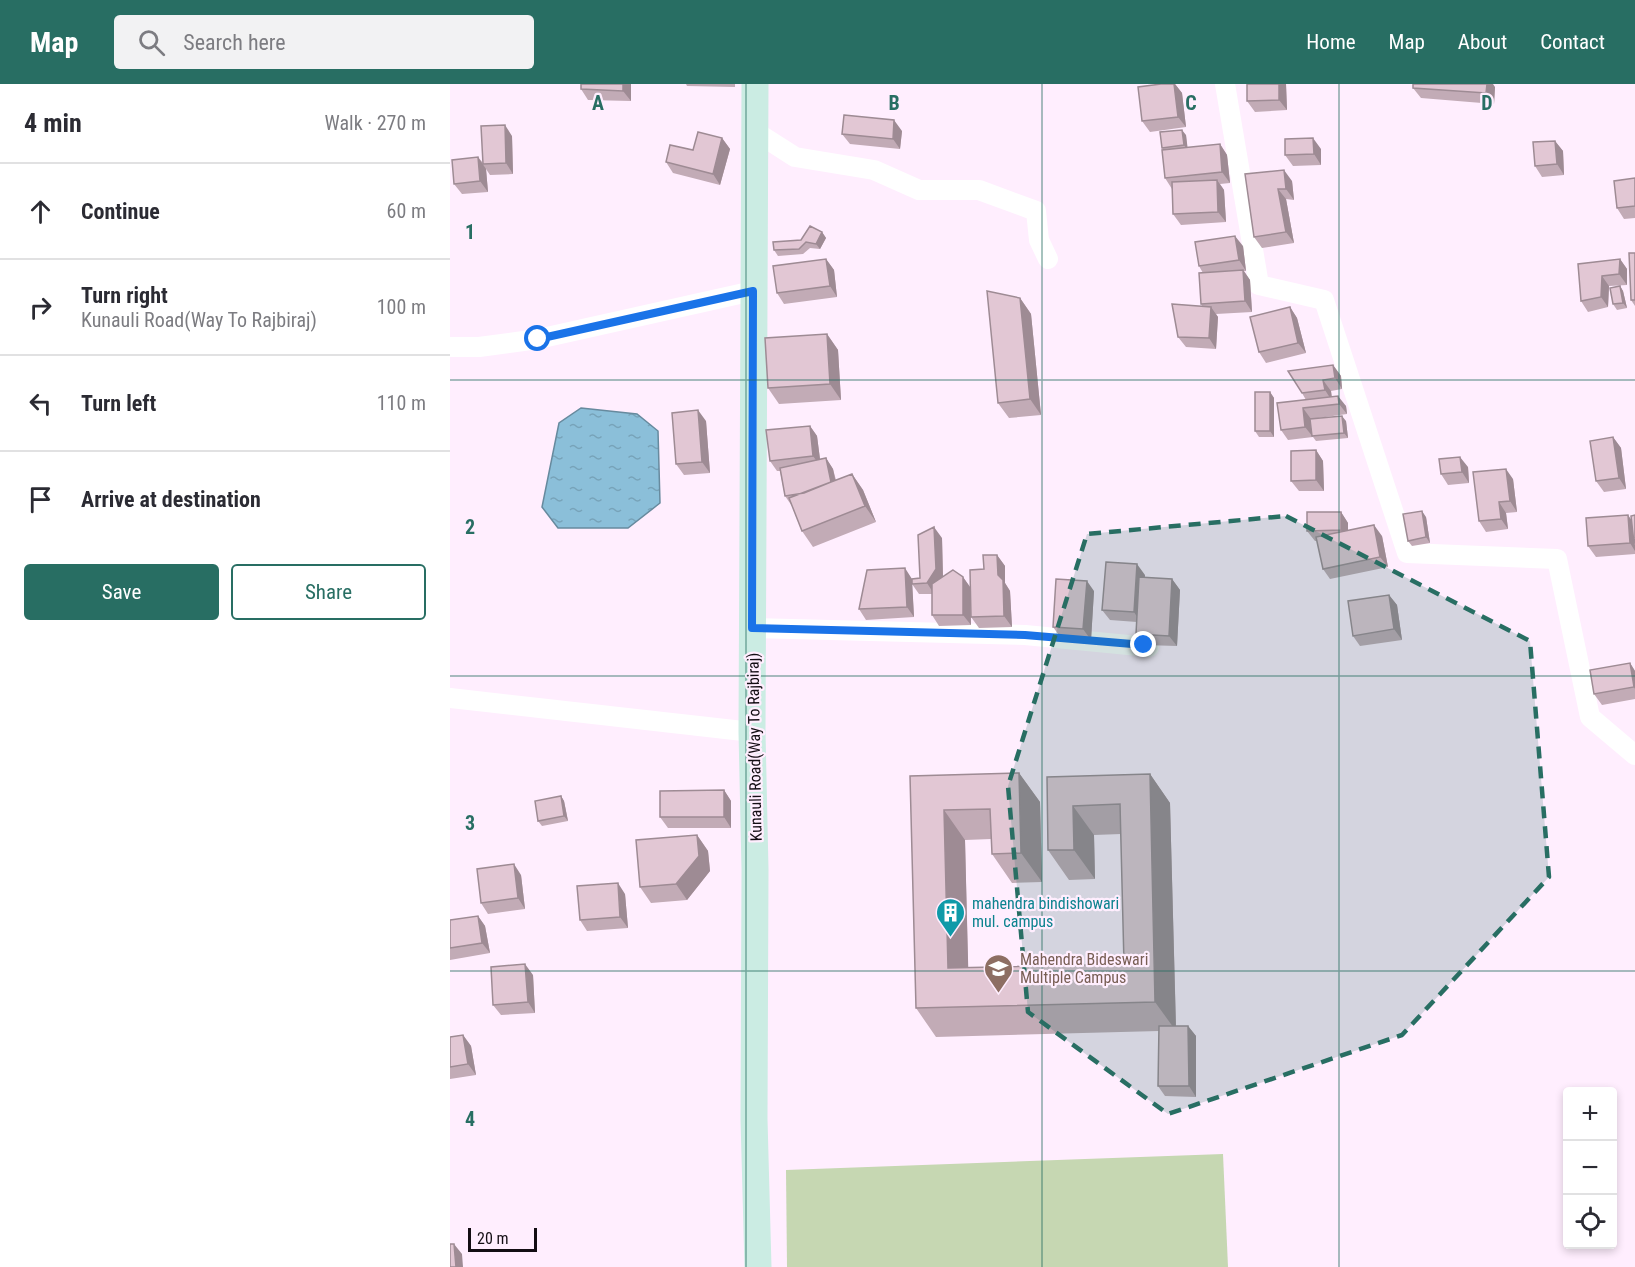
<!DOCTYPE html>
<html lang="en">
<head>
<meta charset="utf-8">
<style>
	:root { --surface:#fff; --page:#f2f2f3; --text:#2b2b33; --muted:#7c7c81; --line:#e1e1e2; --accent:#286e63 }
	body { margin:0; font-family:"Roboto Condensed",sans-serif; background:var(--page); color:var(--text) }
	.controls { position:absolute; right:18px; bottom:18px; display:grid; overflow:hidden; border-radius:6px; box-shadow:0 3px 9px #0003 }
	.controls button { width:54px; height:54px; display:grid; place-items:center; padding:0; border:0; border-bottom:2px solid var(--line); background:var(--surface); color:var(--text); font:30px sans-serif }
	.scale { position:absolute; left:18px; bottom:15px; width:69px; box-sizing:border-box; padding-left:6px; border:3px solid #130d13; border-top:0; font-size:16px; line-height:21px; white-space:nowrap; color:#130d13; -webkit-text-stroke:4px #ffeefe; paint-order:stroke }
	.stop { position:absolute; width:18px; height:18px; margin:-14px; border:4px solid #1a73e8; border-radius:50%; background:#fff }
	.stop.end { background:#1a73e8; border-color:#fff; box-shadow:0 2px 6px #0008 }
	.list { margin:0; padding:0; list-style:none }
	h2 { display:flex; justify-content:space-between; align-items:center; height:78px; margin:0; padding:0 24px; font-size:26px }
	h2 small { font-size:20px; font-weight:400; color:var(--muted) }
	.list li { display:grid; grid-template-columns:39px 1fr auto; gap:18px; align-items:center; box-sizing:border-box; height:96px; padding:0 24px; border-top:2px solid var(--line) }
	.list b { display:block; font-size:22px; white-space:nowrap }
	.list p { margin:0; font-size:20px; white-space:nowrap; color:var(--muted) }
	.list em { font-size:20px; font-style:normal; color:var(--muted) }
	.actions { display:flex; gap:12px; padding:18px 24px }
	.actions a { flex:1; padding:14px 0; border:2px solid var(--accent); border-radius:6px; text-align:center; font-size:21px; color:var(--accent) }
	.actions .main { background:var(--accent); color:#fff }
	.icon { flex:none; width:33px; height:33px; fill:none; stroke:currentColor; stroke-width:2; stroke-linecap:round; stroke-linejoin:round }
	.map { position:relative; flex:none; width:1185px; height:1183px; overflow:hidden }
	header { display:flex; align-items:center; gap:36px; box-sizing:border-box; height:84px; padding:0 30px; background:var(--accent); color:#fff }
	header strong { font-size:28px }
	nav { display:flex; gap:33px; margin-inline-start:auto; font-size:21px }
	.search { width:420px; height:54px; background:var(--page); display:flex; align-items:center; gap:15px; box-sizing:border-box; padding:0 21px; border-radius:6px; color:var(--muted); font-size:22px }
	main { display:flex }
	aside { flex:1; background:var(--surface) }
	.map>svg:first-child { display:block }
</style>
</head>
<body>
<header>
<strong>Map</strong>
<div class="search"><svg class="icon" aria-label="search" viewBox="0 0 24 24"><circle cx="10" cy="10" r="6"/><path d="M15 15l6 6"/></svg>Search here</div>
<nav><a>Home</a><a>Map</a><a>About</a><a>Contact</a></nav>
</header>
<main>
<aside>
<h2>4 min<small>Walk · 270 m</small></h2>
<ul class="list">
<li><svg class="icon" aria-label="ahead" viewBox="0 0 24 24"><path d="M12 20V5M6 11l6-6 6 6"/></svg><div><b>Continue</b></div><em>60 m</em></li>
<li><svg class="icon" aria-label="right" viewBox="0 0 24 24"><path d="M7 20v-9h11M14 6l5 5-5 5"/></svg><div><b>Turn right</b><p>Kunauli Road(Way To Rajbiraj)</p></div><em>100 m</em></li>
<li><svg class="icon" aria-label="left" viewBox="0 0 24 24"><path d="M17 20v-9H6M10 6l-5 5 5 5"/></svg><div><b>Turn left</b></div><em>110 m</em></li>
<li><svg class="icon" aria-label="arrive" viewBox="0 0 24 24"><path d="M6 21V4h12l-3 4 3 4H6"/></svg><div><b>Arrive at destination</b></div></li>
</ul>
<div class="actions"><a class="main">Save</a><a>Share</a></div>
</aside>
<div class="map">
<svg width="1185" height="1183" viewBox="0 0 1185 1183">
	<defs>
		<pattern id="water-ripples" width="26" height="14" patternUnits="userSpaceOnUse" patternTransform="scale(1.5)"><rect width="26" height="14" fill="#8bbfd9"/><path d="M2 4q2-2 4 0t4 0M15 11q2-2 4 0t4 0" fill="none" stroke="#77a3b9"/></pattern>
	</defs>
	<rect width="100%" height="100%" fill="#ffeefe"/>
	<path fill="#c6d7b2" d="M773 1070 778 1183H337L336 1086Z"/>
	<path fill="url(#water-ripples)" stroke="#678a9e" stroke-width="1.5" d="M131 324 187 330 208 347 210 419 178 444H108L92 423 109 339Z"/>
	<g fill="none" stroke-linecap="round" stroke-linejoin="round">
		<path stroke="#fff" stroke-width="20" d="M775 0 809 201 874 216 957 469 1107 475 1140 633 1185 671
			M306 48 345 73 424 86 469 106H529L586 127 589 156 598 175
			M0 263H29L88 255 303 207
			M302 544 575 551 699 563
			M0 614 302 648"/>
		<path stroke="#cbece3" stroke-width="27" d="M305 0 302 648 305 785 304 1035 308 1183"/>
	</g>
	<path fill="#c2abb6" d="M131 0H181V17L138 16 131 5Z
		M236 0H285V3L237 2Z
		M711 0H725L732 9 736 43 700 48 692 37Z
		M797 0H836L837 26 805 28 797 17Z
		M1045 3 1044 20 971 14 963 4Z
		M452 47 450 65 400 60 392 50Z
		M736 51 737 64 770 60 777 71 780 99 770 100 774 106 776 138 731 141 723 130 722 105 715 94 713 66 712 64Z
		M62 52 63 90 40 91 36 85 38 108 12 110 4 100 28 73 33 79Z
		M272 54 280 65 270 101 223 89 216 78Z
		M1105 57 1113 67 1114 91 1092 93 1085 82Z
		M871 65V81L843 82 835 71Z
		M795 90 842 97 844 116 836 115 844 159 812 164 804 153Z
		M1185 94V134L1174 135 1167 124Z
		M372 148 376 154 370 165 360 164 353 170 328 172 324 166Z
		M793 162 796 187H794L800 196 802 228 766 230 768 233 766 265 736 263 728 253 752 222 751 220 753 189 749 182Z
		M1185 169V222L1181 216Z
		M376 175 384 186 387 213 334 220 327 209Z
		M1170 175 1177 185V201L1159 202 1158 223 1138 228 1131 217 1128 180Z
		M1170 202 1173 207 1177 224 1167 226 1163 220Z
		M570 214 581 230 591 331 559 334 548 319Z
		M840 223 847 234 856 269 816 279 809 268Z
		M377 250 388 266 391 316 329 320 318 304Z
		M883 281 891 292 892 305 881 307 882 313 896 322 897 330 861 335 896 337 898 354 866 357 863 353 838 356 831 346 856 316 852 309Z
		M820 308 824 314V353H809L805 347Z
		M256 337 260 389 234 391 226 380Z
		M360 342 367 352 370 375 376 374 383 385 386 396 402 390 413 406 426 438 363 463 352 447 342 422 335 412 330 387H327L320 377Z
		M1163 353 1171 364 1176 405 1154 408 1146 397Z
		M866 366 873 377 874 407H849L841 397Z
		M1018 383 1019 399 998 401 991 390Z
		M1063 395 1067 428 1056 429 1058 445 1036 448 1029 437Z
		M891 428 898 439V447L932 452 938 483 880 495 873 485 867 457H865L857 447Z
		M1185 431V470L1146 473 1138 462 1181 436Z
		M976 433 980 459 962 462 958 457Z
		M492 454 493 493H513L520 503 521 541 489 542 482 531V510H469L462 500 464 533 416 536 409 525 462 495 470 494Z
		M547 471 555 482V499L560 507 562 543 529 544 521 533 534 485Z
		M695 491V494L722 495 730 506 727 562 694 561 686 550 687 538 660 536 652 526Z
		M644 507 641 556 611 554 603 543Z
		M939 511 947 521 952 556 910 562 903 552Z
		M1180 579 1185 587V615L1152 621 1144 610Z
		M569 689 590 718 592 798 562 799 542 770 541 755 515 756 518 884 674 880 671 750 644 751 645 795 619 796 598 766 597 693 700 690 720 719 726 942H738L746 952V1013L715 1012 708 1002 709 947 486 953 466 924 460 692Z
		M274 706 281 717V744H218L210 733Z
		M111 712 114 717 118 737 92 742 88 737Z
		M247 751 258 767 260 787 237 816 201 819 190 803Z
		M71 791 75 825 38 830 31 819Z
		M175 810 178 844 137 847 130 836Z
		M28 832 35 842 40 869 0 876V836Z
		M83 891 85 929 51 931 43 921Z
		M13 951 21 962 26 991 0 995V953Z"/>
	<path fill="#9e8b94" d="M173 0H181V17L173 7Z
		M724 0H725L732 9 736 43 728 33Z
		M829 0H836L837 26 829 16Z
		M1037 0H1043L1045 3 1044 20 1036 9Z
		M444 36 452 47 450 65 443 55Z
		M55 41 62 52 63 90 56 79Z
		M732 46 736 51 738 67 734 61Z
		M272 54 280 65 270 101 263 90Z
		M863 54 871 65V81L864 70Z
		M1105 57 1113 67 1114 91 1107 80Z
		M770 60 777 71 780 99 772 88Z
		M28 73 36 85 38 108 30 97Z
		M834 86 842 97 844 116 836 105Z
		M767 96 774 106 776 138 768 128Z
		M828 105 836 115 844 159 836 148Z
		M372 148 376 154 370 165 366 160Z
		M785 152 793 162 796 187 789 176Z
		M376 175 384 186 387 213 380 202Z
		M1170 175 1177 185V201L1169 190Z
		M793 186 800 196 802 228 795 217Z
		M1152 192 1159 202 1158 223 1151 213Z
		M1170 202 1173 207 1177 224 1173 219Z
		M570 214 581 230 591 331 580 315Z
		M761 223 768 233 766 265 759 254Z
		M840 223 847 234 856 269 848 259Z
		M377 250 388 266 391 316 380 300Z
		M883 281 891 292 892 305 885 294Z
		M873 296 881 307 882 317 875 306Z
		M820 308 824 314V353L820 347Z
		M888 312 896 322 897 330 889 320Z
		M853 324 861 335 863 353 855 343Z
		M248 326 256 337 260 389 252 378Z
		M892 332 896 337 898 354 894 349Z
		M360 342 367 352 371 383 363 372Z
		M1163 353 1171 364 1176 405 1169 394Z
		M866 366 873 377 874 407 866 396Z
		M1010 373 1018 383 1019 399 1012 388Z
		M376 374 383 385 389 414 382 403Z
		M1056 385 1063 395 1067 428 1060 417Z
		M402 390 413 406 426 438 415 422Z
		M1049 418 1056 429 1058 445 1051 435Z
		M972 427 976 433 980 459 976 453Z
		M891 428 898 439V457L891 446Z
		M1178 431 1185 441 1184 459 1185 461V467L1180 459Z
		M924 441 932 452 938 483 930 473Z
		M484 443 492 454 493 495 484 510 477 499Z
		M547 471 555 482V499L560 507 562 543 554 532 548 491Z
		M687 480 695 491 691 539 684 528Z
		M455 484 462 495 464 533 457 523Z
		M513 493 520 503 521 541 513 531Z
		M722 495 730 506 727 562 719 552Z
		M637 497 644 507 641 556 633 545Z
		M939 511 947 521 952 556 944 545Z
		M1180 579 1185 587V605L1184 603Z
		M569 689 590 718 592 798 571 769Z
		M700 690 720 719 726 947 705 918Z
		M274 706 281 717V744L274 733Z
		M111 712 114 717 118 737 114 732Z
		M623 722 644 751 645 795 624 766Z
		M494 726 515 756 519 914 498 884Z
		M247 751 258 767 260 787 237 816 226 800Z
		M64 780 71 791 75 825 68 814Z
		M168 799 175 810 178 844 170 833Z
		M28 832 35 842 40 869 32 859Z
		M75 880 83 891 85 929 78 918Z
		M738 942 746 952V1013L739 1002Z
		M13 951 21 962 26 991 18 980Z
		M4 1160 12 1170 13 1183H6Z"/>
	<path fill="#e2c7d4" stroke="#9e8b94" stroke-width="1.5" d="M131 0H173V7L131 5Z
		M711 0H724L728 33 692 37 688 3Z
		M797 0H829V16L797 17Z
		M963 0H1037L1036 9 963 4Z
		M394 31 444 36 443 55 392 50Z
		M55 41 56 79 33 80 31 42Z
		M732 46 734 61 712 64 710 48Z
		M248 48 272 54 263 90 216 78 220 61 243 66Z
		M863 54 864 70 835 71V55Z
		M1105 57 1107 80 1085 82 1083 58Z
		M770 60 772 88 715 94 712 66Z
		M28 73 30 97 4 100 2 76Z
		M834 86 836 105H828L836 148 804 153 795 90Z
		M1185 94V122L1167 124 1164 97Z
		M767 96 768 128 723 130 722 98Z
		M360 142 372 148 366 160 356 158 349 165 324 166 323 158 351 156Z
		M785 152 789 176 749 182 745 158Z
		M1179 169H1185V216H1181Z
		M376 175 380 202 327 209 323 182Z
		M1170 175 1169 190 1152 192 1151 213 1131 217 1128 180Z
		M793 186 795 217 751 220 749 189Z
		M1170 202 1173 219 1163 220 1160 204Z
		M537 207 570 214 580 315 548 319Z
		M722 220 761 223 759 254 728 253Z
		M840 223 848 259 809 268 800 233Z
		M377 250 380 300 318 304 315 254Z
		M883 281 885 294 873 296 875 306 852 309 838 287Z
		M805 308H820V347H805Z
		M888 312 889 320 853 324 855 343 831 346 827 319Z
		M248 326 252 378 226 380 222 329Z
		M892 332 894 349 862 352 860 335Z
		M360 342 363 372 320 377 316 346Z
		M1163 353 1169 394 1146 397 1140 357Z
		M866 366V396L841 397V367Z
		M1010 373 1012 388 991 390 989 375Z
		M376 374 381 398 354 409 335 412 330 384Z
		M1056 385 1060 417 1049 418 1051 435 1029 437 1023 388Z
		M402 390 415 422 352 447 339 414Z
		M972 427 976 453 958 457 953 430Z
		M857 428H891V446L857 447Z
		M1178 431 1180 459 1138 462 1136 434Z
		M1185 431V459H1184L1181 432Z
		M924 441 930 473 873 485 866 453Z
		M484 443 486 485 477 499 462 500V495L470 494 468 451Z
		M533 471H547L548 491 553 496 554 532 521 533 520 486 534 485Z
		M656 478 687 480 684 528 652 526Z
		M455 484 457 523 409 525 417 486Z
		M503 486 513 493V531H482V500Z
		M689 493 722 495 719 552 686 550Z
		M606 495 637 497 633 545 603 543Z
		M939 511 944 545 903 552 898 517Z
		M1180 579 1184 603 1144 610 1140 586Z
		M569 689 571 769 542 770 540 725 494 726 498 884 674 880 670 720 623 722 624 766H598L597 693 700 690 705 918 466 924 460 692Z
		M274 706V733H210V707Z
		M111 712 114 732 88 737 85 717Z
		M247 751 249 772 226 800 190 803 186 756Z
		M64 780 68 814 31 819 27 785Z
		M168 799 170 833 130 836 127 802Z
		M28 832 32 859 0 864V836Z
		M75 880 78 918 43 921 41 883Z
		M709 942H738L739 1002H708Z
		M13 951 18 980 0 983V953Z
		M0 1160H4L6 1183H0Z"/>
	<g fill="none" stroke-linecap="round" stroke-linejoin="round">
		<path stroke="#1a73e8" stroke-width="8" d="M88 255 303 207 302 544 575 551 694 561"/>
	</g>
	<path fill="#286e63" fill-opacity="0.2" stroke="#286e63" stroke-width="4.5" stroke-dasharray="12 8" stroke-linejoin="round" d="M836 432 1080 557 1099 793 952 951 718 1030 578 928 558 702 637 450Z"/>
	<path fill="none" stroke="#286e63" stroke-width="1.5" stroke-opacity="0.55" d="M296 0V1183M592 0V1183M889 0V1183M0 296H1185M0 592H1185M0 887H1185"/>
	<defs>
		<symbol id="building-pin" viewBox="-11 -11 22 30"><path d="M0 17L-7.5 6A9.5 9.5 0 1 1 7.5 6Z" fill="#0f9aa8" stroke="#ffeefe"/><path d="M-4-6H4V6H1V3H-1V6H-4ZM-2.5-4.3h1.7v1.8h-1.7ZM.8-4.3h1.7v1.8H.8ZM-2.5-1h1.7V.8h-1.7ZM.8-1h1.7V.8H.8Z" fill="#fff"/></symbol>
		<symbol id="university-pin" viewBox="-11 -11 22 30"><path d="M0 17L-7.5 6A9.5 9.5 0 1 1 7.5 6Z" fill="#8d6e63" stroke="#ffeefe"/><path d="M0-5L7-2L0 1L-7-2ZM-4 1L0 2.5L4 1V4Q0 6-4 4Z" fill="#fff"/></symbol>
	</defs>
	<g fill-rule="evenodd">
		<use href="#building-pin" x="484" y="812" width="33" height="45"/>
		<use href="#university-pin" x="532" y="868" width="33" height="45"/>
	</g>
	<g text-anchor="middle" stroke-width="4.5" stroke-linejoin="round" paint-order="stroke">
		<g font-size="16" fill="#130d13" stroke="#ffeefe">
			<text transform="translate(304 663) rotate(-91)" y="6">Kunauli Road(Way To Rajbiraj)</text>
		</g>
		<g font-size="16" fill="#0d838f" stroke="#ffeefe" text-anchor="start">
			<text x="522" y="825">mahendra bindishowari<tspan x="522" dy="18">mul. campus</tspan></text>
		</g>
		<g font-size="16" fill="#785e54" stroke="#ffeefe" text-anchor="start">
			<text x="570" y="881">Mahendra Bideswari<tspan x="570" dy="18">Multiple Campus</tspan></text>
		</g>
	</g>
	<g font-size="20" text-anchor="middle" font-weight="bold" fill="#286e63" stroke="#ffeefe" stroke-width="4.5" stroke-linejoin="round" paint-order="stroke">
		<text x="148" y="26">A</text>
		<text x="444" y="26">B</text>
		<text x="741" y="26">C</text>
		<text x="1037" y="26">D</text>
		<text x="20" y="155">1</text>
		<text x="20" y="450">2</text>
		<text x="20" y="746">3</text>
		<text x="20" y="1042">4</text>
	</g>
</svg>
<div class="controls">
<button>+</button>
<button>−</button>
<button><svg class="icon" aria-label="locate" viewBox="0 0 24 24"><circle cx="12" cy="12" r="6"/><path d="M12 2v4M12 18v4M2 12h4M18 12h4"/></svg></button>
</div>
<div class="scale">20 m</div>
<div class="stop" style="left:88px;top:255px"></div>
<div class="stop end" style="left:694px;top:561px"></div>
</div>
</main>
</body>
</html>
